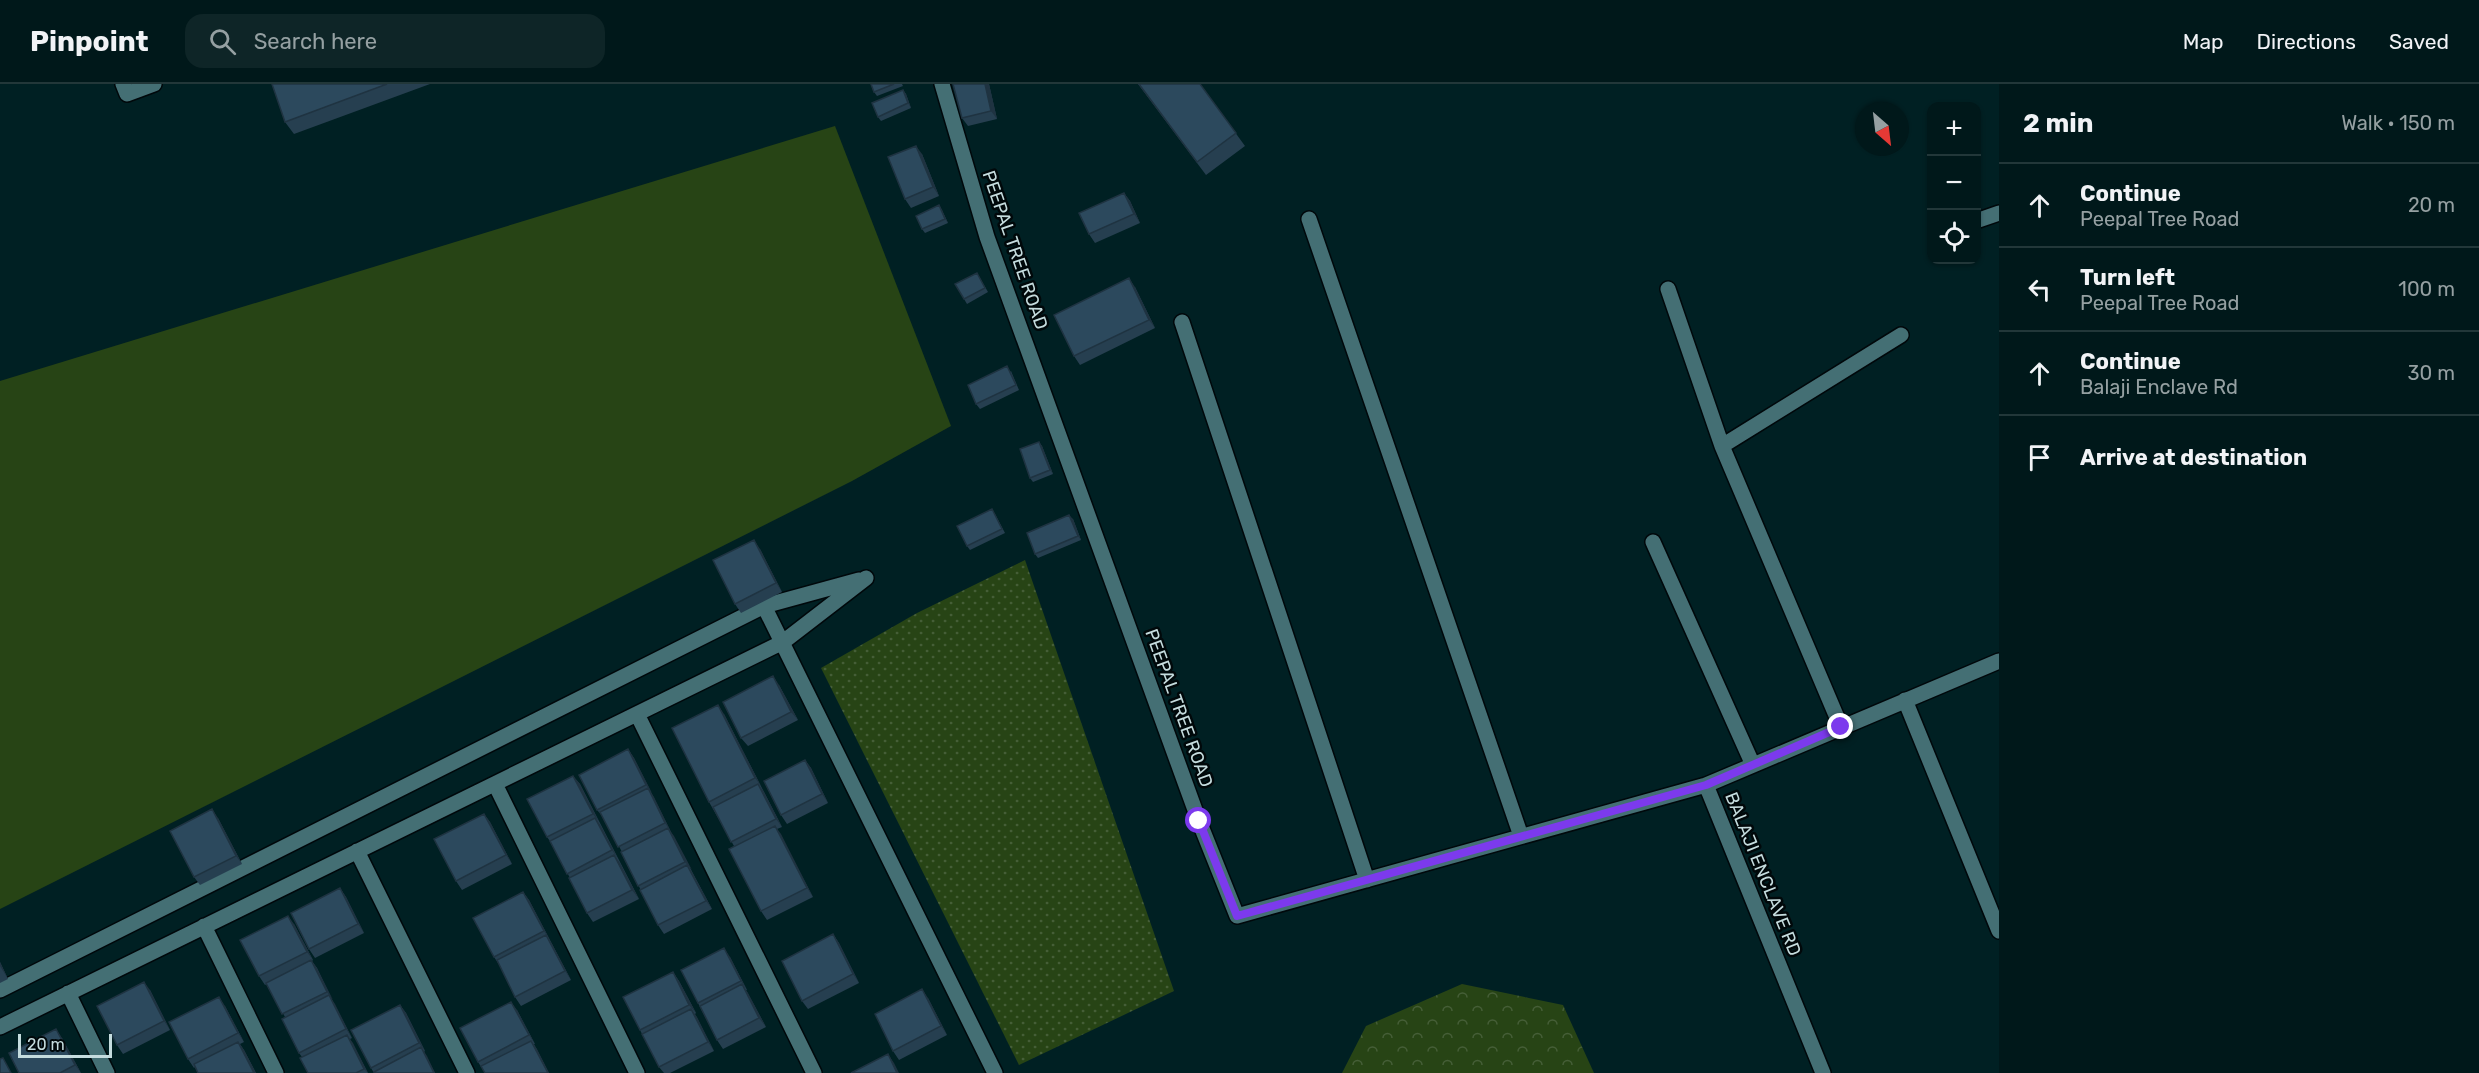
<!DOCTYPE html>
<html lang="en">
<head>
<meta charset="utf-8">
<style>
	:root { --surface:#00181a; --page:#0e2527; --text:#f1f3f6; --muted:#95a0a2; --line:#223739 }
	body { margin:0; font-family:Rubik,sans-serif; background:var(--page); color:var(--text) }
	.controls { position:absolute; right:18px; top:18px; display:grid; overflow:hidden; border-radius:12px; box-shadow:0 2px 4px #0004 }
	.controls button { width:54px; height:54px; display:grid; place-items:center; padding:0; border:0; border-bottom:2px solid var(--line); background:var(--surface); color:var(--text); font:30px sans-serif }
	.compass { position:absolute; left:1855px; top:18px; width:54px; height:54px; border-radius:50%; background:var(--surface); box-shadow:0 2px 4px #0004; rotate:152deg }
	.scale { position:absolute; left:18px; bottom:15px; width:94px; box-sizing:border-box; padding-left:6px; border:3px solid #c5dcde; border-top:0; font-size:16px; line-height:21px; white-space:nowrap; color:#c5dcde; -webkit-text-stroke:4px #00080a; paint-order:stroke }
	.stop { position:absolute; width:18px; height:18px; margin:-14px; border:4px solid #7c3aed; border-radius:50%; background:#fff }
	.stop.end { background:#7c3aed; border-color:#fff; box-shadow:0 2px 6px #0008 }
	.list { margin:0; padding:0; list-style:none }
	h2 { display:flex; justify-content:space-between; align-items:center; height:78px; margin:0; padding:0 24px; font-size:26px }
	h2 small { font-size:20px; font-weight:400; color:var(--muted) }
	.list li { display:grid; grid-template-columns:39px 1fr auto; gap:18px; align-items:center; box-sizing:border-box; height:84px; padding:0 24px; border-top:2px solid var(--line) }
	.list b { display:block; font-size:22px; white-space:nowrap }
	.list p { margin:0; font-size:20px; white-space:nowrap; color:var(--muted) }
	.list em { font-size:20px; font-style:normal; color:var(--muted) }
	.icon { flex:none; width:33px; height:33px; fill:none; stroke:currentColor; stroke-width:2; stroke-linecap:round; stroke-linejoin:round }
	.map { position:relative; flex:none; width:1999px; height:989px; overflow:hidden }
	header { display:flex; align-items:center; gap:36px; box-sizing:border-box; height:84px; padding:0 30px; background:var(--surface); border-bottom:2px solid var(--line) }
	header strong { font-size:28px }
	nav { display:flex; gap:33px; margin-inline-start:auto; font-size:21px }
	.search { width:420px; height:54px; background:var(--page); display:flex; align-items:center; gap:15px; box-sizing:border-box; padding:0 21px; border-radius:18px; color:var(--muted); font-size:22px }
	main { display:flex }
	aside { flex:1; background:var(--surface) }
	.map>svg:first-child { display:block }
</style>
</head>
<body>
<header>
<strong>Pinpoint</strong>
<div class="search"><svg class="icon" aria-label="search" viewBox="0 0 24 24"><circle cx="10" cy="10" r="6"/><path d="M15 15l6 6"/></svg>Search here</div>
<nav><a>Map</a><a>Directions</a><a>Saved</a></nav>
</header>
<main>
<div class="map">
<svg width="1999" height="989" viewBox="0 0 1999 989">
	<defs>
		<pattern id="forest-crowns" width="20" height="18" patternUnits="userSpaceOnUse" patternTransform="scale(1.5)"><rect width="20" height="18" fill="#274415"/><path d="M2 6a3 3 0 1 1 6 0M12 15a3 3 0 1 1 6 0" fill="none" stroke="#455e37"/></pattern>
		<pattern id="park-dots" width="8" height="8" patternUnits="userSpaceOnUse" patternTransform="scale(1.5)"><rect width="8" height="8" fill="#274415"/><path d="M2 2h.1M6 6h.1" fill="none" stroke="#455e37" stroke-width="1.8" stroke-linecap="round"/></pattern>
	</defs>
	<rect width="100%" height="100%" fill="#002023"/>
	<path fill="#274415" d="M835 42 951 342 852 397 0 825V297Z"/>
	<path fill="url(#forest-crowns)" d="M1462 900 1563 921 1594 989H1342L1366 942Z"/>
	<path fill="url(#park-dots)" d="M1025 476 1174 907 1019 981 821 584 917 529Z"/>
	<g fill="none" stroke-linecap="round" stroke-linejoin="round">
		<defs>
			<path id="street" d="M123 0 127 10 154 0
				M942 0 987 153 1199 737 1237 832 1706 701
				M1309 135 1521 752
				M1976 137 1999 129
				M1668 205 1722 362
				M1182 238 1367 796
				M1653 458 1753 681
				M764 522 995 989
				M1905 616 1999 847
				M637 630 814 989
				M1841 643 1722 362 1901 251
				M495 700 637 989
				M357 767 467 989
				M204 842 276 989
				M0 906 764 522 859 496
				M68 909 107 989
				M0 943 783 558 866 494
				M1823 989 1706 701 1999 577"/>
		</defs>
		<use href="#street" stroke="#00080b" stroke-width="18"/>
		<use href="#street" stroke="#446f74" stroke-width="15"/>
	</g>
	<path fill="#263f50" d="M272 0H430L294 50 285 38Z
		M871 0H902L903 2 877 12 874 8Z
		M953 0H989L997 35 968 42 962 34Z
		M1138 0H1200L1245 62 1206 91Z
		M903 6 906 10 911 24 881 37 878 33Z
		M922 70 939 112 911 124 905 115Z
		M1124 109 1130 117 1140 139 1095 159 1089 150Z
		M939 121 942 126 948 139 925 149 922 145Z
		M977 189 988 208 967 220 964 215Z
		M1135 203 1155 244 1080 281 1074 272Z
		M1011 287 1019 306 980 325 976 320Z
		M1039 358 1042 362 1053 390 1033 398 1030 394Z
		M995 430 1005 449 970 466 967 462Z
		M1073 435 1081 456 1038 474 1035 470Z
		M760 465 782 508 741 529 735 520Z
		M779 601 798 636 748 662 741 654Z
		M724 630 782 743 777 745 813 813 767 836 761 827 734 762 709 718Z
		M628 665 634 674 671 748 712 825 664 850 658 841 622 768 604 734 597 726Z
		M805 676 811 684 828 719 787 740 781 731Z
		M573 692 580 700 639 815 593 838 587 829 570 794 552 760 547 753Z
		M484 730 490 738 512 780 462 806 456 797Z
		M218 734 242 780 200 801 194 793Z
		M340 804 346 813 364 849 315 874 309 865Z
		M523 808 529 816 571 896 521 922 515 913 500 882 494 873Z
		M294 840 313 876 312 877 317 884 332 916 352 954 350 955 368 989H308L302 973 299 969 285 933 267 900 265 901 259 892Z
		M833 850 839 859 859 899 808 925 802 917Z
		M730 873 747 906H746L766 943 723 965 717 956 681 886Z
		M0 878 8 895 0 899Z
		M673 888 679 897 696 929 695 930 714 967 670 989H664L659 983 640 946Z
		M150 906 170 946 123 970 117 961Z
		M928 914 947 951 899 976 893 967Z
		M400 921 406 929 425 967 424 968 435 989H374L371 984Z
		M225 922 244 958 240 960 244 966 256 989H198L195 983 194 984 188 975Z
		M517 926 535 960H534L549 989H485L478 978Z
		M62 954 81 989H19Z"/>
	<path fill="#1f3341" d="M985 0H989L997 35 991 27Z
		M903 6 906 10 911 24 908 19Z
		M916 62 922 70 939 112 933 103Z
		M1124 109 1130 117 1140 139 1134 130Z
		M939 121 942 126 948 139 945 135Z
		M1129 194 1135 203 1155 244 1149 236Z
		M1039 358 1042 362 1053 390 1050 386Z
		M1069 431 1073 435 1081 456 1078 452Z
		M754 456 760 465 782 508 776 499Z
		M773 592 779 601 798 636 791 628Z
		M718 621 724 630 761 702 755 694Z
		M628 665 634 674 652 709 646 701Z
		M805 676 811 684 828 719 822 710Z
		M573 692 580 700 599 738 593 730Z
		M758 700 764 708 782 743 776 735Z
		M648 704 654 713 671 748 665 739Z
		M212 725 218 734 242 780 236 772Z
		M484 730 490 738 512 780 506 771Z
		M595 734 601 742 618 775 612 766Z
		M775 742 781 750 813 813 807 804Z
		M668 744 674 752 692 786 685 778Z
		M614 771 620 779 639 815 632 806Z
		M687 781 693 790 712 825 706 817Z
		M340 804 346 813 364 849 358 840Z
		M523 808 529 816 550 856 544 847Z
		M288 832 294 840 313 876 307 868Z
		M833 850 839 859 859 899 853 890Z
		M546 851 552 860 571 896 565 887Z
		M724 864 730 873 747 906 741 897Z
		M311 876 317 884 333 916 327 908Z
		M0 878 8 895 0 882Z
		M673 888 679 897 696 929 689 921Z
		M144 898 150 906 170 946 164 937Z
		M742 900 748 909 766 943 759 934Z
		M922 905 928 914 947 951 941 942Z
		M329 911 335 920 352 954 346 945Z
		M219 913 225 922 244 958 238 949Z
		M511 918 517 926 535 960 529 951Z
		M400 921 406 929 425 967 419 959Z
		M691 925 697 933 714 967 708 958Z
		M56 945 62 954 81 989 75 981Z
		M347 951 353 959 368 989 364 985Z
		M531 957 537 965 549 989H548Z
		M238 958 244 966 256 989H254Z
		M421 963 427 972 435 989H434Z
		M888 970 894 979 899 989H897Z"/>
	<path fill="#2c495d" stroke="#1f3341" stroke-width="1.5" d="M272 0H387L285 38Z
		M871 0H894L874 8Z
		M953 0H985L991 27 962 34Z
		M1139 0H1200L1236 49 1197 78Z
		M903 6 908 19 878 33 872 19Z
		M916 62 933 103 905 115 888 73Z
		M1124 109 1134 130 1089 150 1079 129Z
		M939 121 945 135 922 145 916 132Z
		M977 189 985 204 964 215 955 200Z
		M1129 194 1149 236 1074 272 1054 231Z
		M1007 282 1016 301 976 320 968 301Z
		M1039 358 1050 386 1030 394 1020 365Z
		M992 425 1002 445 967 462 957 442Z
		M1069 431 1078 452 1035 470 1027 449Z
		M754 456 776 499 735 520 713 476Z
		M773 592 791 628 741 654 723 618Z
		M718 621 755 694 709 718 672 644Z
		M628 665 646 701 597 726 579 691Z
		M805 676 822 710 781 731 764 697Z
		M573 692 593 730 547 753 527 715Z
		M758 700 776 735 731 758 713 723Z
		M648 704 665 739 618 763 600 728Z
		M212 725 236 772 194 793 170 747Z
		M484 730 506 771 456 797 434 755Z
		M595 734 612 766 567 790 550 757Z
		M775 742 807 804 761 827 729 765Z
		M668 744 685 778 638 802 621 768Z
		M614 771 632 806 587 829 569 794Z
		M687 781 706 817 658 841 640 806Z
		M340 804 358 840 309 865 291 829Z
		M523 808 544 847 494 873 473 834Z
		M288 832 307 868 259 892 240 856Z
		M833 850 853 890 802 917 782 877Z
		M546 851 565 887 515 913 497 876Z
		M724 864 741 897 698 919 681 886Z
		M311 876 327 908 282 930 266 899Z
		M673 888 689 921 640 946 623 913Z
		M144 898 164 937 117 961 97 922Z
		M742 900 759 934 717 956 700 922Z
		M922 905 941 942 893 967 875 930Z
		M329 911 346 945 299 969 282 935Z
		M219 913 238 949 188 975 169 938Z
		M511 918 529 951 478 978 460 944Z
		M400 921 419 959 371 984 351 946Z
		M691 925 708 958 659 983 642 950Z
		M56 945 75 981 60 989H19L9 969Z
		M347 951 364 985 356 989H308L300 974Z
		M531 957 548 989H485L481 982Z
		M238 958 254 989H198L194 980Z
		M421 963 434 989H375L374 988Z
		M888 970 897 989H851Z
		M3 974 11 989H0V975Z"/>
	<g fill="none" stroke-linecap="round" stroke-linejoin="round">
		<path stroke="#7c3aed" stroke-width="8" d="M1199 737 1237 832 1706 701 1841 643"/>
	</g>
	<g text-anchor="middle" stroke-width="5" stroke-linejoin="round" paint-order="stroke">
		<g font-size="18" fill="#c5dcde" stroke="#00080a">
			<text transform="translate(1015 166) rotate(71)" y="6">PEEPAL TREE ROAD</text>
			<text transform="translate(1179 624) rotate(70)" y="6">PEEPAL TREE ROAD</text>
			<text transform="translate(1763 790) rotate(68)" y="6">BALAJI ENCLAVE RD</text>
		</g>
	</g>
</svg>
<div class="controls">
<button>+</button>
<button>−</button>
<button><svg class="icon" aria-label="locate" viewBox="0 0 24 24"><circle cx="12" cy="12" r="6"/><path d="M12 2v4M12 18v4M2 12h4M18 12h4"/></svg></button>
</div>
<svg class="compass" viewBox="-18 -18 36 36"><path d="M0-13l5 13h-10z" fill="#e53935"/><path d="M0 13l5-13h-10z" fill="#95a0a2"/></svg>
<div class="scale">20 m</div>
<div class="stop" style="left:1199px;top:737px"></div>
<div class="stop end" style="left:1841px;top:643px"></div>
</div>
<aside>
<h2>2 min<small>Walk · 150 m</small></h2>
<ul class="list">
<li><svg class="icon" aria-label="ahead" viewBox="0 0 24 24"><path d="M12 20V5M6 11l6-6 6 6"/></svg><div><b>Continue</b><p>Peepal Tree Road</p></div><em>20 m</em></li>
<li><svg class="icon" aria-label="left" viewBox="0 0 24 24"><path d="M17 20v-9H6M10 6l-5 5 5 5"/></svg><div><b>Turn left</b><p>Peepal Tree Road</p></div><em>100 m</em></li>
<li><svg class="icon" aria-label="ahead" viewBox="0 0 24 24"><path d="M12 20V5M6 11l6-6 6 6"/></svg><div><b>Continue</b><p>Balaji Enclave Rd</p></div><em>30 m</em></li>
<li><svg class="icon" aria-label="arrive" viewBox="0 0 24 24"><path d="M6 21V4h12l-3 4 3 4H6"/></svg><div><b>Arrive at destination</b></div></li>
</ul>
</aside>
</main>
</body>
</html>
